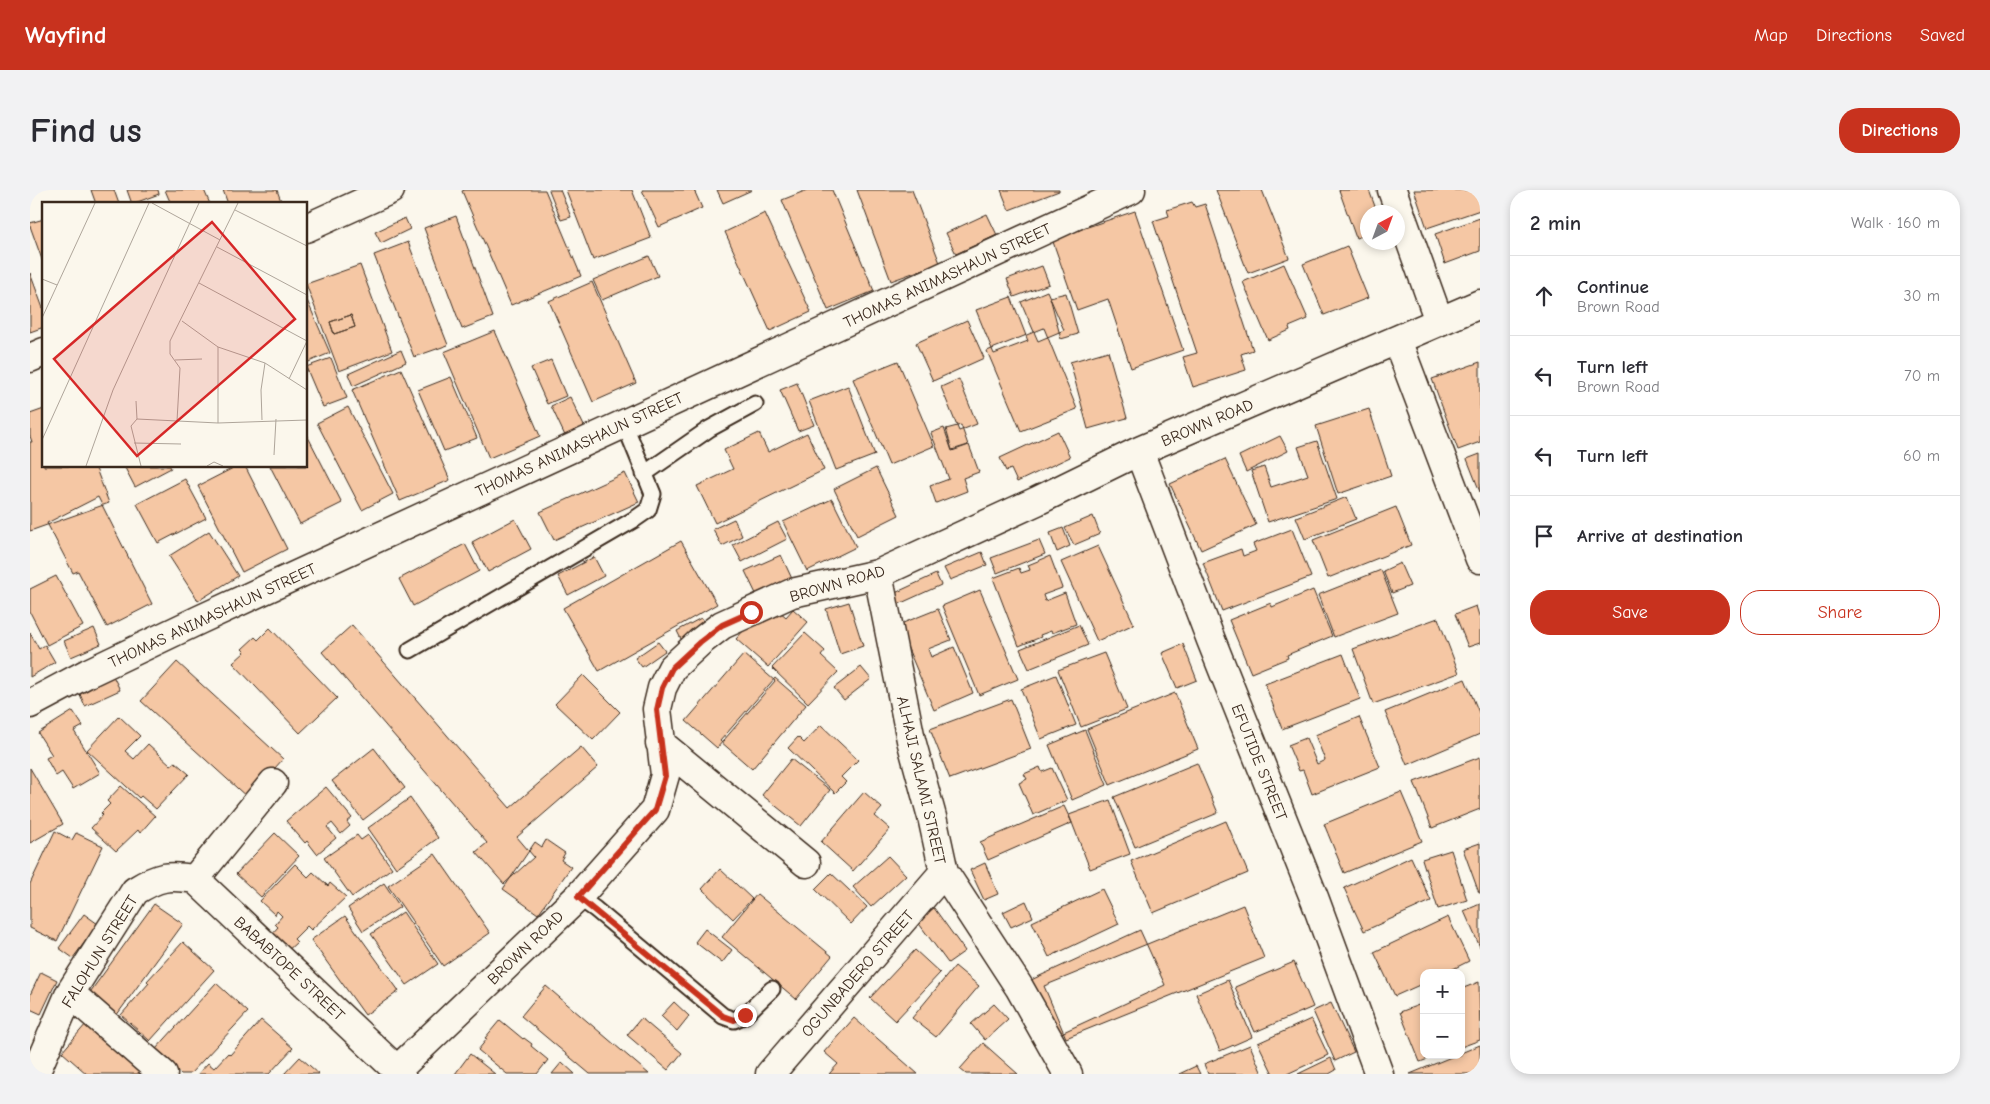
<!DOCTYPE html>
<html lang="en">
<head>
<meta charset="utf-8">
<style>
	:root { --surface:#fff; --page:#f2f2f3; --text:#2b2b33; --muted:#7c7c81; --line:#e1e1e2; --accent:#c8321e }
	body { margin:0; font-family:"Comic Neue",sans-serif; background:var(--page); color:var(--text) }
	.controls { position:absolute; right:15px; bottom:15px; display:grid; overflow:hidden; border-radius:10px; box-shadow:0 2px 8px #0003 }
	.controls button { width:45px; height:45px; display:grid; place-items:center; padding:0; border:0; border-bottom:1px solid var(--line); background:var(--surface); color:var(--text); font:25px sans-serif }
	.compass { position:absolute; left:1330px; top:15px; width:45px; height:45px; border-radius:50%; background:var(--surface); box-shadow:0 2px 8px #0003; rotate:41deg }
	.stop { position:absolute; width:15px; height:15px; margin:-11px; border:4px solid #c8321e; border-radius:50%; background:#fff }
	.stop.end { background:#c8321e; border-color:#fff; box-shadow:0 1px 5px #0008 }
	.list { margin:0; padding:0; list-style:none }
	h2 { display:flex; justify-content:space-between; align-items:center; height:65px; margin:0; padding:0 20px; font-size:21px }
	h2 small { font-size:16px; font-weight:400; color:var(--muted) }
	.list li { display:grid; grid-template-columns:32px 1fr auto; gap:15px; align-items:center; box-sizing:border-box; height:80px; padding:0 20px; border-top:1px solid var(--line) }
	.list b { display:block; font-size:19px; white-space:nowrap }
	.list p { margin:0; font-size:16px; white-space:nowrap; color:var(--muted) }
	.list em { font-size:16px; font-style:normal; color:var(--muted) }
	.actions { display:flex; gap:10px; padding:15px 20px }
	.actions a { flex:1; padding:11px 0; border:1px solid var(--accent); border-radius:20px; text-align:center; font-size:18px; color:var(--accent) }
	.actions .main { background:var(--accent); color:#fff }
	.icon { flex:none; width:28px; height:28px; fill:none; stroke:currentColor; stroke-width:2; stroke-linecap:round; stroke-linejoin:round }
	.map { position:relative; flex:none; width:1450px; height:884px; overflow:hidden; border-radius:20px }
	header { display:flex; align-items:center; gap:30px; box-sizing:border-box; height:70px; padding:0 25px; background:var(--accent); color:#fff }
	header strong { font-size:24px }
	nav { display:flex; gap:28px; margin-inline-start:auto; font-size:18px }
	.intro { display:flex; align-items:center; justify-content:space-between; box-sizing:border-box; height:120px; padding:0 30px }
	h1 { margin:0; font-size:35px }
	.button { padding:12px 22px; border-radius:20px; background:var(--accent); color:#fff; font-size:18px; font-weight:700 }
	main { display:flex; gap:30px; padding:0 30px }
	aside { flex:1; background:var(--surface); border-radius:20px; box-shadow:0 2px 8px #0003 }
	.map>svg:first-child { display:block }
</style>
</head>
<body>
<header>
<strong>Wayfind</strong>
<nav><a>Map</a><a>Directions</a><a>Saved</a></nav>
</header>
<div class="intro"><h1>Find us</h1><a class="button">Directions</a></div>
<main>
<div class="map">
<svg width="1450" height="884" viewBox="0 0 1450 884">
	<rect width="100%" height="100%" fill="#fbf7ec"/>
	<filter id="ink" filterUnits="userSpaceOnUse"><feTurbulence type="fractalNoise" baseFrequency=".02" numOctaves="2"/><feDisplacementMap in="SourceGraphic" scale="10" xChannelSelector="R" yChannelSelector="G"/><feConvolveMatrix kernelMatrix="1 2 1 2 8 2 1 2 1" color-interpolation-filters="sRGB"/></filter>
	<g filter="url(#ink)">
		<path fill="#f5c7a4" stroke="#3b2a1e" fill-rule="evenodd" d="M61 0H84L89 14H66Z
			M97 0H128L129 4 102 14Z
			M135 0H174L180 14H141Z
			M193 0H247L252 14H198Z
			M435 0H515L551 86 481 115 432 1Z
			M519 0H530L541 27 531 30Z
			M536 0H602L621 48 563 70Z
			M612 0H664L672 18 629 37Z
			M687 0H722L693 13Z
			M777 0H802L844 101 798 120 752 10Z
			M827 0H882L910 73 861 91Z
			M971 0H1029V1L979 20Z
			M1186 0H1232L1259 68 1218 83Z
			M1309 0H1339L1347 22H1338V44L1326 48Z
			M1384 0H1450V20L1397 38Z
			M1162 12 1165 17 1175 14 1223 160 1211 164 1216 180 1163 197 1153 167 1167 163 1123 31 1139 26 1137 20Z
			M1105 21 1153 160 1101 178 1078 109 1047 120 1022 49Z
			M735 23 781 122 740 141 695 42Z
			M957 24 967 45 926 64 916 43Z
			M426 26 463 127 432 139 394 38Z
			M375 28 380 39 351 53 345 42Z
			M1450 28V61L1415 74 1405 44Z
			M14 29V75L0 36V33Z
			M378 52 418 155 384 167 344 65Z
			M1317 56 1338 108 1294 125 1273 74Z
			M619 66 628 86 572 110 563 90Z
			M1254 74 1278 129 1259 137 1260 140 1238 150 1213 92Z
			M330 75 362 161 309 181 276 94ZM321 125 325 137 304 144 300 132Z
			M1012 76 1019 94 984 107 977 89Z
			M0 83 14 121V137L0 142Z
			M562 92 606 193 563 212 519 111Z
			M1017 101 1034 140 1008 151 991 112Z
			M1036 103 1048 144 1031 149 1020 107Z
			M981 107 998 151 964 164 946 120Z
			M276 108 300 163 276 173Z
			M321 125 325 137 304 144 300 132Z
			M937 130 954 168 903 191 886 153Z
			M1014 138 1047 219 991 241 957 161Z
			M465 141 510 246 459 268 414 162Z
			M371 160 376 172 323 196 318 184Z
			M1078 161 1097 228 1058 239 1040 172Z
			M301 168 317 208 293 217 276 177Z
			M521 170 536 206 517 214 501 178Z
			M868 171 904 256 859 275 823 189Z
			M1450 172V252L1428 260 1402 189Z
			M371 179 420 290 370 311 322 200Z
			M421 187 447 248 414 261 388 200Z
			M929 189 947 234 929 241 911 197Z
			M767 193 784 235 768 241 750 200Z
			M818 196 845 265 806 280 779 211Z
			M540 207 556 240 537 250 521 216Z
			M318 217 363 304 332 320 287 233Z
			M14 219V276H65L79 313 0 341V252H2L0 246V224Z
			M1339 219 1361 286 1308 304 1286 236Z
			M931 235 938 255 922 260 916 239Z
			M914 238 922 261 939 255 949 282 933 288 937 301 906 313 900 296 919 289 901 243Z
			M1028 241 1040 267 987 292 981 279 976 281 970 268Z
			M276 243 312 313 270 334 240 276H276Z
			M729 243 738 262 777 243 794 280 685 333 667 296 703 279 694 260Z
			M1250 246 1258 261 1216 282 1209 266Z
			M1287 251 1307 309 1238 332 1221 281 1234 277 1241 297 1278 285 1268 257Z
			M1450 264V302L1437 269Z
			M1195 269 1226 335 1171 360 1140 294Z
			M94 276H140L141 278 105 297Z
			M207 276H215L257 359 212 382 168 296Z
			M846 278 869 325 827 346 804 299Z
			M595 283 609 312 524 350 510 322Z
			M155 289 176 328 128 353 107 314Z
			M68 307 122 414 77 437 48 381 43 383 17 333Z
			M1317 307 1326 329 1275 349 1266 327Z
			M802 309 826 357 777 381 753 332Z
			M1366 317 1381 355 1298 388 1283 350Z
			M1063 326 1070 344 1044 355 1035 338Z
			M485 329 501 359 458 382 442 352Z
			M704 329 712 346 692 356 683 339Z
			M748 332 757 349 712 372 703 355Z
			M1033 338 1040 356 1027 362 1020 343Z
			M1262 339 1281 387 1192 421 1173 373 1211 359 1213 366 1226 361 1223 354Z
			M179 341 208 386 168 411 139 366Z
			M1009 350 1015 364 967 383 961 368Z
			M651 351 687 414 569 481 533 418Z
			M435 354 449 381 383 416 369 389Z
			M1068 356 1104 434 1067 451 1031 372Z
			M952 362 957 375 920 390 914 378Z
			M751 365 763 391 728 408 715 381Z
			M1020 366 1032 398 1013 405 1015 411 1035 403 1046 434 1022 443 1021 441 1010 445 1011 447 989 456 963 388 989 378 991 383 1000 380 998 375Z
			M564 367 574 386 538 405 528 386Z
			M1370 373 1380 396 1362 403 1353 381Z
			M1351 380 1368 423 1304 447 1288 405Z
			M906 384 911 395 869 414 865 403Z
			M26 386 53 436 17 455 0 422V399Z
			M950 400 988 489 949 505 912 416Z
			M1283 400 1302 446 1257 465 1258 468 1221 483 1199 430 1241 413 1242 417Z
			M819 412 833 456 810 464 796 419Z
			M1446 416 1450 429V453L1438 457 1425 424Z
			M763 419 778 432 738 477 706 449 722 431 727 436 735 427 749 421 756 427Z
			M908 419 921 450 898 459 901 467 924 457 943 503 904 520 868 435Z
			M671 428 677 438 652 451 647 441Z
			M1408 428 1429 483 1343 514 1323 459Z
			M322 435 480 618 551 557 568 577 487 647 504 667 474 694 446 662 457 653 292 462Z
			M1049 435 1058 455 999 479 990 459Z
			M64 438 71 454 41 467 34 451Z
			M240 438 307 508 270 543 203 473 215 462 212 459 225 447 228 450Z
			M0 443 9 459 15 455 25 472 0 487Z
			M775 443 795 461 791 466 808 482 778 513 742 478Z
			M628 452 635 461 612 477 605 468Z
			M1153 454 1167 490 1147 498 1132 463Z
			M1074 463 1097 519 1051 537 1028 480Z
			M714 464 745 491 687 558 656 531Z
			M1313 464 1330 509 1252 539 1235 494Z
			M147 472 253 569 218 608 111 511Z
			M831 477 841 489 814 510 804 498Z
			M553 485 590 522 563 550 525 514Z
			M1026 485 1046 535 1011 549 991 499Z
			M83 486 90 500 55 516 49 502Z
			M745 488 776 515 722 579 690 551Z
			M1435 489 1450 525V544L1377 575 1355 522Z
			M1145 503 1168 559 1080 595 1057 539Z
			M981 509 1001 559 920 589 900 539Z
			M43 521 53 536 44 541 70 583 43 599 32 582 26 586 16 568 22 565 8 543Z
			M89 526 110 546 95 561 104 569 118 554 141 575 145 572 159 584 126 619 111 606 109 608 57 560Z
			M1329 527 1350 577 1282 604 1273 580 1269 581 1258 555 1276 548 1287 574 1295 570 1285 545Z
			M791 535 828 570 811 587 816 592 805 603 758 558 768 547 774 553Z
			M1055 540 1077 595 1042 610 1019 555Z
			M344 558 375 598 333 630 302 591Z
			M1450 567V619L1402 638 1384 592Z
			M761 569 800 600 771 636 732 605Z
			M1167 573 1188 623 1105 657 1084 607Z
			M1010 577 1012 582 1022 578 1037 610 1003 625 989 593 997 589 994 584Z
			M0 578 33 634 0 653Z
			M91 596 125 626 110 643 108 640 86 661 61 638 73 625 71 623 80 614 77 611Z
			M296 597 322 628 317 632 320 636 311 644 302 633 297 637 306 648 287 664 277 651 275 653 256 631Z
			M834 602 852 618 845 626 860 639 823 681 791 652Z
			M1371 602 1392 651 1314 683 1294 634Z
			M380 608 408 648 366 678 338 638Z
			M1080 610 1100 664 1060 679 1039 625Z
			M1034 616 1042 633 958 670 950 652Z
			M1196 631 1218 683 1123 723 1101 671Z
			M25 641 42 650 46 643 73 656 27 751 0 738V694Z
			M245 643 269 666 231 707 206 684Z
			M327 645 331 650 338 645 362 678 322 707 294 668Z
			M516 650 535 663 531 670 541 677 508 724 473 699 505 652 512 657Z
			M1450 653V703H1449L1433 659Z
			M1421 660 1437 710 1408 719 1392 669Z
			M405 664 460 743 413 776 358 696Z
			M858 666 876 685 841 717 823 697Z
			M1381 667 1401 711 1334 741 1314 698Z
			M955 673 968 704 954 710 940 680Z
			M265 674 278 687 283 682 298 696 300 693 316 707 281 740 277 736 264 749 267 752 255 763 239 747 248 737 245 734 252 726 247 721 245 725 230 711Z
			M690 679 722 709 703 729 672 699Z
			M801 683 837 717 821 734 785 699Z
			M354 693 370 717 333 741 318 718Z
			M1072 699 1089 734 1019 767 1002 732Z
			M727 704 802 766 766 809 692 747Z
			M996 711 1003 727 981 737 973 722Z
			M124 714 153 734 86 826 58 805Z
			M1450 714V757L1434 721Z
			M1213 715 1234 768 1036 848 1014 796Z
			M904 718 935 761 918 773 887 731Z
			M373 722 408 774 377 795 341 744Z
			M54 724 68 734 43 768 29 758Z
			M315 726 369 801 335 825 281 750Z
			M1418 727 1439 771 1415 783H1394V793L1365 806 1344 762Z
			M675 739 702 760 692 773 665 752Z
			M1110 740 1135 795 1027 845 1001 790Z
			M153 752 184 780 120 851 91 825 119 793 117 791Z
			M885 760 910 783 865 831 840 808Z
			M1264 772 1283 817 1225 842 1205 797Z
			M925 776 949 796 906 847 882 828Z
			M11 782 27 790 11 824 0 819V805Z
			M1198 790 1222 847 1190 861 1166 804Z
			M1449 792 1450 850 1431 857V799Z
			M186 793 218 822 160 884H151L125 860Z
			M516 796 619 884H560L491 826Z
			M644 812 659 826 647 841 631 826Z
			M1301 813 1324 862 1305 871 1283 821Z
			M1394 813V865H1409L1390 872 1370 822Z
			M964 814 978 829 955 850 941 834Z
			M611 828 652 863 638 880 597 845Z
			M824 828 888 884H799L808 874 794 862Z
			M1281 829 1298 865 1257 884H1243L1228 853Z
			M231 830 263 858 239 884H168L178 873 184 878 198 863 200 865Z
			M470 830 493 849 494 848 502 854 501 856 518 870 507 884H477L448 860 457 849 455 848Z
			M56 834 113 884H57L32 862Z
			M953 853 988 884H936L930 879Z
			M1220 855 1232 884H1178L1174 874Z
			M1450 855V884H1380L1426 865H1431V863Z
			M440 864 465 884H425Z
			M270 867 289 884H254Z
			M1301 868 1306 880 1299 884H1268Z
			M532 872 545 884H522Z
			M1166 876 1170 884H1149Z"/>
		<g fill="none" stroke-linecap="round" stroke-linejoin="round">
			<defs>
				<path id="service" d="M614 284 679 239 725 214
					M380 460 605 329 618 320 623 304 594 233
					M548 707 565 719 693 826 704 830 715 825 742 799"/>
				<path id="minor" d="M1362 0 1409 131
					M276 38 360 0
					M1367 150 1450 369
					M0 168 14 162
					M1109 261 1181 450 1285 710 1349 884
					M848 384 881 550 902 627 914 682 989 797 1038 884
					M0 514 58 483 169 430 1101 0
					M630 553 776 673
					M165 689 243 593
					M40 803 133 884
					M367 880 548 707 625 620 635 585 627 519 632 498 642 478 670 452 692 435 762 403 848 384 1007 311 1109 261 1450 114
					M5 884 40 803 105 701C129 686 138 685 165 689L371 884
					M740 884 914 682"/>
			</defs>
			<use href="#service" stroke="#3b2a1e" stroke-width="19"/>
			<use href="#minor" stroke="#3b2a1e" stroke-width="31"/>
			<use href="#service" stroke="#fbf7ec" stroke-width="15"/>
			<use href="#minor" stroke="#fbf7ec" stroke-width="28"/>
		</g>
	</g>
	<g fill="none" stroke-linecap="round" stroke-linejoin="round" filter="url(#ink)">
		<path stroke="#c8321e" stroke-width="6" d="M715 825 704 830 693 826 548 707 625 620 635 586 627 520 632 498 642 478 670 452 692 435 721 422"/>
	</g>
	<g text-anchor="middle" stroke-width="5" stroke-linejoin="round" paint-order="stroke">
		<g font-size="16" fill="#3b2a1e" stroke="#fbf7ec">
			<text transform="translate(917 85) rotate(-25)" y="6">THOMAS ANIMASHAUN STREET</text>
			<text transform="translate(1177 232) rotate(-23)" y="6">BROWN ROAD</text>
			<text transform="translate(549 254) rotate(-25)" y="6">THOMAS ANIMASHAUN STREET</text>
			<text transform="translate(807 393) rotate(-16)" y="6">BROWN ROAD</text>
			<text transform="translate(182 425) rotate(-25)" y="6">THOMAS ANIMASHAUN STREET</text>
			<text transform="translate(1230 572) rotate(68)" y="6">EFUTIDE STREET</text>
			<text transform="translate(892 590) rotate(77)" y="6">ALHAJI SALAMI STREET</text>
			<text transform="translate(495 757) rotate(-44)" y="6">BROWN ROAD</text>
			<text transform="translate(69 761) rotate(-58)" y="6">FALOHUN STREET</text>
			<text transform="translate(260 778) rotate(43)" y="6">BABABTOPE STREET</text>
			<text transform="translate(827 783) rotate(-49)" y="6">OGUNBADERO STREET</text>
		</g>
	</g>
	<g transform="translate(12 12)">
		<rect width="265" height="265" fill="#fbf7ec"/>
		<path fill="none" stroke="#aea59a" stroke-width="1" d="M110 1 178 38M193 8 265 44M175 45 265 93M0 77 15 83M157 81 265 139M0 116 53 1M140 119 176 145 223 161 265 188M176 145V221M133 158 160 157M247 177 265 139M94 199 95 217M220 218 219 188 223 161M135 219 138 166 128 152V139L196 1M0 238 107 1M92 241 139 242M232 253 234 217M44 264 71 188 157 1M99 264 89 224 95 217 176 221 265 218M165 264 172 260 181 264"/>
		<path fill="#d62828" fill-opacity="0.15" stroke="#d62828" stroke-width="2.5" d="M170 20 253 117 95 254 12 157Z"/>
		<rect width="265" height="265" fill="none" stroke="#3b2a1e" stroke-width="2.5"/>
	</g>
</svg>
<div class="controls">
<button>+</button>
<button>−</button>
</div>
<svg class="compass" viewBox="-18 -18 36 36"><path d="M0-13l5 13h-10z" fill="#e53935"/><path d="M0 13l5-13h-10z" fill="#7c7c81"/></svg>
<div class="stop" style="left:721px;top:422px"></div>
<div class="stop end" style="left:715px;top:825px"></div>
</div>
<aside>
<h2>2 min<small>Walk · 160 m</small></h2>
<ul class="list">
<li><svg class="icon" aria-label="ahead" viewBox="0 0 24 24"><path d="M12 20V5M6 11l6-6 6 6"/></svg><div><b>Continue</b><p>Brown Road</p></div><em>30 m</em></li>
<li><svg class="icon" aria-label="left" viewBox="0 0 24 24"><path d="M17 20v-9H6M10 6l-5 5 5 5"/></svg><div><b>Turn left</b><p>Brown Road</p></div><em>70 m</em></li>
<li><svg class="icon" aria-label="left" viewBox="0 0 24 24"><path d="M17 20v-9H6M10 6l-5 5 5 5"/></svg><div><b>Turn left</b></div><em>60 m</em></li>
<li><svg class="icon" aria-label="arrive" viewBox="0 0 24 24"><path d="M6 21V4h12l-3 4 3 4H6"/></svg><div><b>Arrive at destination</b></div></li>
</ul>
<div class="actions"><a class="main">Save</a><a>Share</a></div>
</aside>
</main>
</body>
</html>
